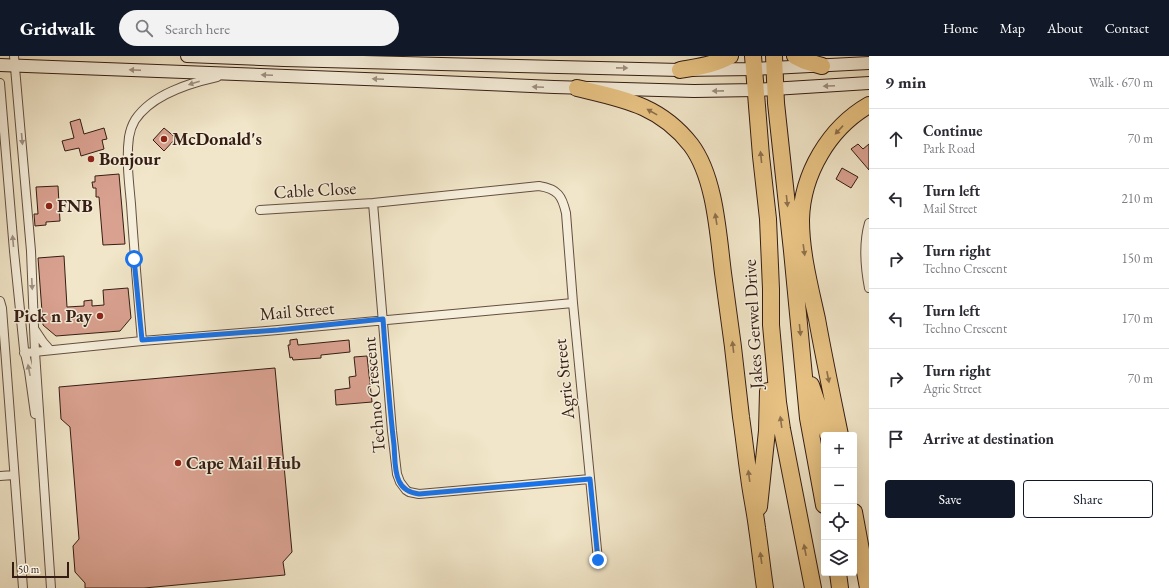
<!DOCTYPE html>
<html lang="en">
<head>
<meta charset="utf-8">
<style>
	:root { --surface:#fff; --page:#f2f2f3; --text:#2b2b33; --muted:#7c7c81; --line:#e1e1e2; --accent:#111827 }
	body { margin:0; font-family:"EB Garamond",serif; background:var(--page); color:var(--text) }
	.controls { position:absolute; right:12px; bottom:12px; display:grid; overflow:hidden; border-radius:4px; box-shadow:0 4px 16px #0002 }
	.controls button { width:36px; height:36px; display:grid; place-items:center; padding:0; border:0; border-bottom:1px solid var(--line); background:var(--surface); color:var(--text); font:20px sans-serif }
	.scale { position:absolute; left:12px; bottom:10px; width:57px; box-sizing:border-box; padding-left:4px; border:2px solid #351d14; border-top:0; font-size:11px; line-height:14px; white-space:nowrap; color:#351d14; -webkit-text-stroke:3px #f6efdc; paint-order:stroke }
	.stop { position:absolute; width:12px; height:12px; margin:-9px; border:3px solid #1a73e8; border-radius:50%; background:#fff }
	.stop.end { background:#1a73e8; border-color:#fff; box-shadow:0 1px 4px #0008 }
	.list { margin:0; padding:0; list-style:none }
	h2 { display:flex; justify-content:space-between; align-items:center; height:52px; margin:0; padding:0 16px; font-size:17px }
	h2 small { font-size:13px; font-weight:400; color:var(--muted) }
	.list li { display:grid; grid-template-columns:26px 1fr auto; gap:12px; align-items:center; box-sizing:border-box; height:60px; padding:0 16px; border-top:1px solid var(--line) }
	.list b { display:block; font-size:15px; white-space:nowrap }
	.list p { margin:0; font-size:13px; white-space:nowrap; color:var(--muted) }
	.list em { font-size:13px; font-style:normal; color:var(--muted) }
	.actions { display:flex; gap:8px; padding:12px 16px }
	.actions a { flex:1; padding:9px 0; border:1px solid var(--accent); border-radius:4px; text-align:center; font-size:14px; color:var(--accent) }
	.actions .main { background:var(--accent); color:#fff }
	.icon { flex:none; width:22px; height:22px; fill:none; stroke:currentColor; stroke-width:2; stroke-linecap:round; stroke-linejoin:round }
	.map { position:relative; flex:none; width:869px; height:532px; overflow:hidden }
	header { display:flex; align-items:center; gap:24px; box-sizing:border-box; height:56px; padding:0 20px; background:var(--accent); color:#fff }
	header strong { font-size:19px }
	nav { display:flex; gap:22px; margin-inline-start:auto; font-size:14px }
	.search { width:280px; height:36px; background:var(--page); display:flex; align-items:center; gap:10px; box-sizing:border-box; padding:0 14px; border-radius:22px; color:var(--muted); font-size:15px }
	main { display:flex }
	aside { flex:1; background:var(--surface) }
	.map>svg:first-child { display:block }
</style>
</head>
<body>
<header>
<strong>Gridwalk</strong>
<div class="search"><svg class="icon" aria-label="search" viewBox="0 0 24 24"><circle cx="10" cy="10" r="6"/><path d="M15 15l6 6"/></svg>Search here</div>
<nav><a>Home</a><a>Map</a><a>About</a><a>Contact</a></nav>
</header>
<main>
<div class="map">
<svg width="869" height="532" viewBox="0 0 869 532">
	<rect width="100%" height="100%" fill="#f1e6c9"/>
	<filter id="stains"><feTurbulence type="fractalNoise" baseFrequency=".005" numOctaves="4"/><feColorMatrix values="0 0 0 0 .2 0 0 0 0 .09 0 0 0 0 .02 0 0 0 .5 -.17"/></filter>
	<radialGradient id="worn" r=".72"><stop offset=".6" stop-color="#630" stop-opacity="0"/><stop offset="1" stop-color="#630" stop-opacity=".3"/></radialGradient>
	<path fill="#d9a190" stroke="#351d14" d="M80 63 84 78 104 72 107 83 102 84 104 93 81 100 79 92 65 95 62 85 74 82 70 66Z
		M164 72 176 82 164 95 153 84Z
		M858 88 863 93 869 88V114L851 93Z
		M842 112 858 121 851 132 836 123Z
		M119 118 125 188 103 189 99 141H96V132H93L92 126H95V120Z
		M58 130 60 165 46 166V169L35 170 34 158H38L36 131Z
		M64 200 67 251 84 250V245L92 244V250L104 249 103 234 128 232 131 262 120 275 56 280 43 269 38 202Z
		M297 283 298 289 349 284 350 296 321 299V302L293 304 292 301 290 302 288 289H290V284Z
		M367 300 372 346 336 349 335 334 350 332 349 321 356 320 354 301Z
		M275 312 292 496 283 506 285 519 144 532H85V527L75 516 73 490 79 483 70 371 61 363 59 331Z"/>
	<g fill="none" stroke-linecap="round" stroke-linejoin="round">
		<defs>
			<path id="street" d="M14 0 31 195 35 296 51 532
				M0 27 14 195 24 293 29 315 35 358
				M373 147 392 375 397 418 400 426 406 434 409 436 419 438 590 423
				M260 154 373 147 539 130C558 133 562 140 566 157L573 247 598 504
				M869 167C863 188 865 211 869 232
				M0 245 2 252 23 532
				M35 274 43 286 50 294
				M142 285C138 239 134 193 131 148 129 126 126 103 129 81 130 75 132 69 135 64 152 38 190 27 217 21
				M24 297 142 285 278 274 573 247
				M0 420 14 419"/>
			<path id="secondary" d="M187 0 284 4 680 14 754 13 869 7
				M0 9 417 25 554 31 694 35 756 34 869 27"/>
			<path id="highway" d="M753 0 761 100 768 163 771 233V269L778 346 782 373 813 532
				M774 0 776 47 792 195 808 362 824 449
				M795 0 805 5 822 10
				M680 14C696 11 715 9 730 0
				M577 32C623 43 660 49 691 89 715 121 718 177 723 217 730 265 736 313 741 361 744 381 746 401 749 421 751 438 755 455 757 472 760 492 762 512 765 532
				M811 329 828 379
				M840 379C832 340 824 302 817 263 810 231 801 197 801 164 802 118 829 72 869 49
				M759 451 767 375 768 335
				M854 456 868 532
				M838 517 840 532"/>
		</defs>
		<use href="#street" stroke="#644f41" stroke-width="10"/>
		<use href="#secondary" stroke="#351d14" stroke-width="14"/>
		<use href="#highway" stroke="#351d14" stroke-width="18"/>
		<use href="#street" stroke="#f6efdc" stroke-width="8"/>
		<use href="#secondary" stroke="#f6efdc" stroke-width="12"/>
		<use href="#highway" stroke="#e8c384" stroke-width="16"/>
	</g>
	<defs><path id="oneway-solid" d="M-6-.8H1V-3.2L6.5 0L1 3.2V.8H-6Z"/></defs>
	<g fill="#9f9082">
		<use href="#oneway-solid" transform="translate(622 12) rotate(1)"/>
		<use href="#oneway-solid" transform="translate(135 14) rotate(-178)"/>
		<use href="#oneway-solid" transform="translate(267 19) rotate(-177)"/>
		<use href="#oneway-solid" transform="translate(378 23) rotate(-178)"/>
		<use href="#oneway-solid" transform="translate(194 27) rotate(163)"/>
		<use href="#oneway-solid" transform="translate(829 30) rotate(177)"/>
		<use href="#oneway-solid" transform="translate(538 31) rotate(-177)"/>
		<use href="#oneway-solid" transform="translate(718 35) rotate(179)"/>
		<use href="#oneway-solid" transform="translate(22 83) rotate(85)"/>
		<use href="#oneway-solid" transform="translate(13 185) rotate(-95)"/>
		<use href="#oneway-solid" transform="translate(32 228) rotate(87)"/>
		<use href="#oneway-solid" transform="translate(29 314) rotate(-101)"/>
	</g>
	<g fill="#8e704c">
		<use href="#oneway-solid" transform="translate(652 56) rotate(-151)"/>
		<use href="#oneway-solid" transform="translate(839 74) rotate(133)"/>
		<use href="#oneway-solid" transform="translate(761 101) rotate(-96)"/>
		<use href="#oneway-solid" transform="translate(787 145) rotate(84)"/>
		<use href="#oneway-solid" transform="translate(716 163) rotate(-99)"/>
		<use href="#oneway-solid" transform="translate(804 194) rotate(82)"/>
		<use href="#oneway-solid" transform="translate(800 274) rotate(84)"/>
		<use href="#oneway-solid" transform="translate(733 291) rotate(-97)"/>
		<use href="#oneway-solid" transform="translate(828 321) rotate(79)"/>
		<use href="#oneway-solid" transform="translate(781 366) rotate(-98)"/>
		<use href="#oneway-solid" transform="translate(749 420) rotate(-98)"/>
		<use href="#oneway-solid" transform="translate(805 494) rotate(-101)"/>
		<use href="#oneway-solid" transform="translate(761 502) rotate(-98)"/>
	</g>
	<g fill="none" stroke-linecap="round" stroke-linejoin="round">
		<path stroke="#1a73e8" stroke-width="5" d="M134 203 142 284 278 274 383 263C386 305 389 347 394 389 395 400 394 415 399 425 403 434 411 437 419 438L590 423 598 504"/>
	</g>
	<g fill="#8f2418" stroke="#f6efdc" stroke-width="1.5">
		<circle cx="164" cy="83" r="4"/>
		<circle cx="91" cy="103" r="4"/>
		<circle cx="49" cy="150" r="4"/>
		<circle cx="100" cy="260" r="4"/>
		<circle cx="178" cy="407" r="4"/>
	</g>
	<g text-anchor="middle" stroke-width="3" stroke-linejoin="round" paint-order="stroke">
		<g font-size="18" font-weight="bold" fill="#351d14" stroke="#f6efdc" text-anchor="start">
			<text x="172" y="89">McDonald's</text>
			<text x="99" y="109">Bonjour</text>
			<text x="57" y="156">FNB</text>
			<text x="92" y="266" text-anchor="end">Pick n Pay</text>
			<text x="186" y="413">Cape Mail Hub</text>
		</g>
		<g font-size="18" fill="#351d14" stroke="#f6efdc">
			<text transform="translate(315 134) rotate(-3)" y="6">Cable Close</text>
			<text transform="translate(297 255) rotate(-5)" y="6">Mail Street</text>
			<text transform="translate(753 268) rotate(-93)" y="6">Jakes Gerwel Drive</text>
			<text transform="translate(564 323) rotate(-96)" y="6">Agric Street</text>
			<text transform="translate(374 339) rotate(-95)" y="6">Techno Crescent</text>
		</g>
	</g>
	<rect width="100%" height="100%" filter="url(#stains)"/>
	<rect width="100%" height="100%" fill="url(#worn)"/>
</svg>
<div class="controls">
<button>+</button>
<button>−</button>
<button><svg class="icon" aria-label="locate" viewBox="0 0 24 24"><circle cx="12" cy="12" r="6"/><path d="M12 2v4M12 18v4M2 12h4M18 12h4"/></svg></button>
<button><svg class="icon" aria-label="layers" viewBox="0 0 24 24"><path d="M12 4l9 5-9 5-9-5zM3 14l9 5 9-5"/></svg></button>
</div>
<div class="scale">50 m</div>
<div class="stop" style="left:134px;top:203px"></div>
<div class="stop end" style="left:598px;top:504px"></div>
</div>
<aside>
<h2>9 min<small>Walk · 670 m</small></h2>
<ul class="list">
<li><svg class="icon" aria-label="ahead" viewBox="0 0 24 24"><path d="M12 20V5M6 11l6-6 6 6"/></svg><div><b>Continue</b><p>Park Road</p></div><em>70 m</em></li>
<li><svg class="icon" aria-label="left" viewBox="0 0 24 24"><path d="M17 20v-9H6M10 6l-5 5 5 5"/></svg><div><b>Turn left</b><p>Mail Street</p></div><em>210 m</em></li>
<li><svg class="icon" aria-label="right" viewBox="0 0 24 24"><path d="M7 20v-9h11M14 6l5 5-5 5"/></svg><div><b>Turn right</b><p>Techno Crescent</p></div><em>150 m</em></li>
<li><svg class="icon" aria-label="left" viewBox="0 0 24 24"><path d="M17 20v-9H6M10 6l-5 5 5 5"/></svg><div><b>Turn left</b><p>Techno Crescent</p></div><em>170 m</em></li>
<li><svg class="icon" aria-label="right" viewBox="0 0 24 24"><path d="M7 20v-9h11M14 6l5 5-5 5"/></svg><div><b>Turn right</b><p>Agric Street</p></div><em>70 m</em></li>
<li><svg class="icon" aria-label="arrive" viewBox="0 0 24 24"><path d="M6 21V4h12l-3 4 3 4H6"/></svg><div><b>Arrive at destination</b></div></li>
</ul>
<div class="actions"><a class="main">Save</a><a>Share</a></div>
</aside>
</main>
</body>
</html>
